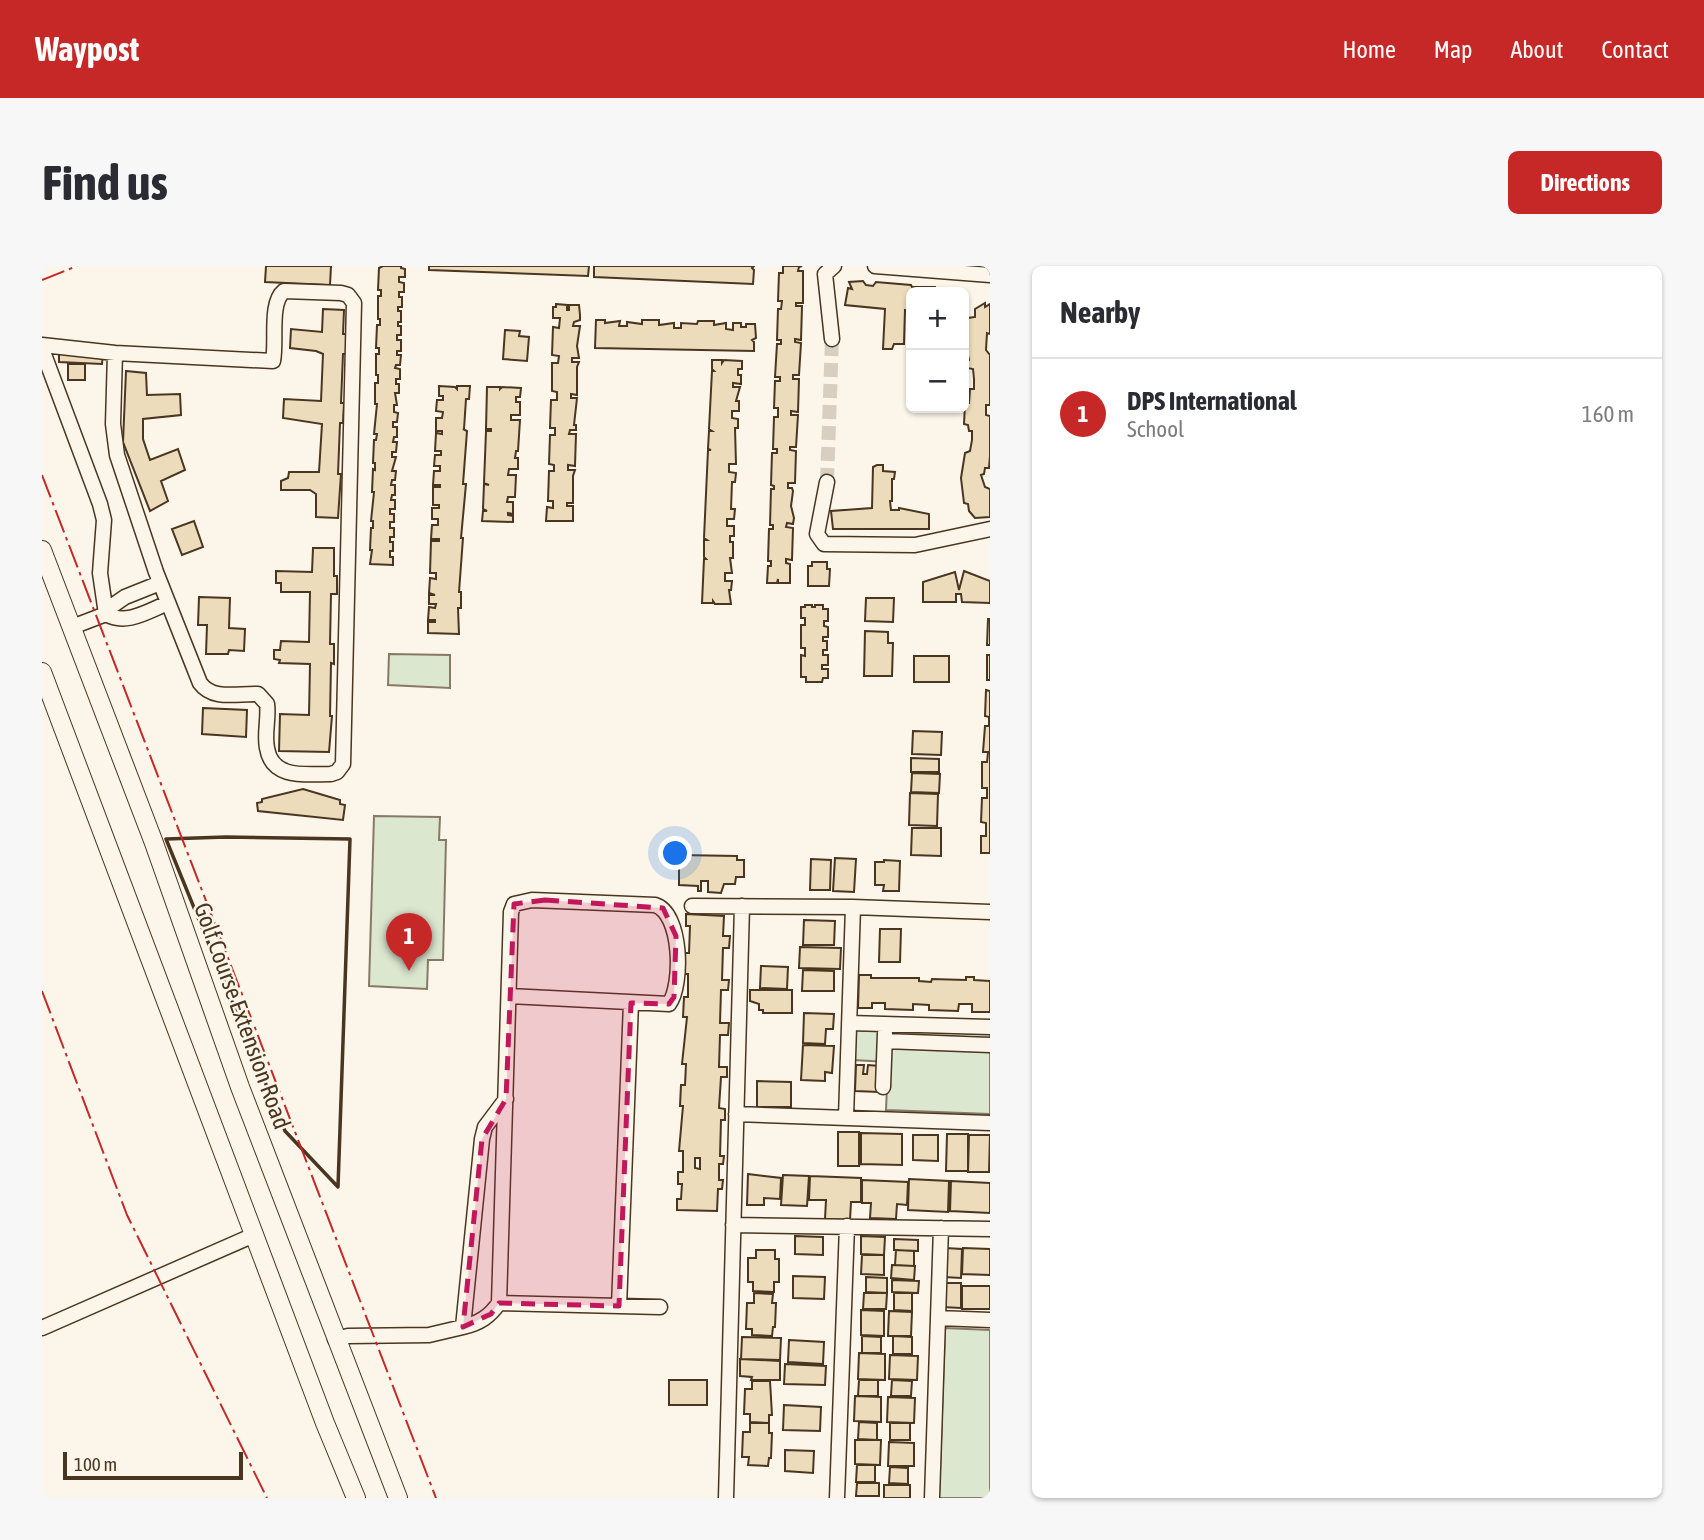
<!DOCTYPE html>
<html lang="en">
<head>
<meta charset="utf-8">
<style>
	:root { --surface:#fff; --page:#f7f7f7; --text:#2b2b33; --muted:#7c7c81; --line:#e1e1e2; --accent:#c62828 }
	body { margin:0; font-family:"Asap Condensed",sans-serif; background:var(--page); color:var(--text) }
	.controls { position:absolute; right:21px; top:21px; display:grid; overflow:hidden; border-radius:10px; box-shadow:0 2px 5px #0004 }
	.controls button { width:63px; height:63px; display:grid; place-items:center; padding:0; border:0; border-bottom:2px solid var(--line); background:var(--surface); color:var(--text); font:35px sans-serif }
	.scale { position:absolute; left:21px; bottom:18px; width:180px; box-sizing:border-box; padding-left:7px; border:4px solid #4a3520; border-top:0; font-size:19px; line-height:24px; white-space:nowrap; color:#4a3520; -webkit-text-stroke:5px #fbf6e9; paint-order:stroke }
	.you { position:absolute; left:634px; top:588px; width:24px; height:24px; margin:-18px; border:5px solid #fff; border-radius:50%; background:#1a73e8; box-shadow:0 0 0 10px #1a73e833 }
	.badge { display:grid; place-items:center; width:46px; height:46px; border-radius:50%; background:var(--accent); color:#fff; font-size:23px; font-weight:700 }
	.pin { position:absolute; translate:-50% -58px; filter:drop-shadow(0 2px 4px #0008) }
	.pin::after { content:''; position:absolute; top:37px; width:24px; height:21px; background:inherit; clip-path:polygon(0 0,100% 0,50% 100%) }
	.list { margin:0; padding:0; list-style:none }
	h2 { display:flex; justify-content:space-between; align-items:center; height:91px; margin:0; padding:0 28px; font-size:30px }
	h2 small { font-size:23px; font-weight:400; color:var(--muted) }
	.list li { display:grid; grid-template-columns:46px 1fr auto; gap:21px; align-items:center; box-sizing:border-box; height:112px; padding:0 28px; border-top:2px solid var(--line) }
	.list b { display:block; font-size:26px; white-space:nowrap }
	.list p { margin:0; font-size:23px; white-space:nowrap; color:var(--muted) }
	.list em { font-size:23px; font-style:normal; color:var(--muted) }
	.map { position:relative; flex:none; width:948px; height:1232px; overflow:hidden; border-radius:10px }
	header { display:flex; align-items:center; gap:42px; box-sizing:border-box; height:98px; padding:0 35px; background:var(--accent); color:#fff }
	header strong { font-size:33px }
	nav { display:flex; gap:38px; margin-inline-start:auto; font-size:24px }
	.intro { display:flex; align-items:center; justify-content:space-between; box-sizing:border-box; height:168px; padding:0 42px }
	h1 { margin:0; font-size:49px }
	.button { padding:18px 32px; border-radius:10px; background:var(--accent); color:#fff; font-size:24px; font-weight:700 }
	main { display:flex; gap:42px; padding:0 42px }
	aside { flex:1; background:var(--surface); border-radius:10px; box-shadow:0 2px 5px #0004 }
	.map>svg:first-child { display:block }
</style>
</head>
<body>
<header>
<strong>Waypost</strong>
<nav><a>Home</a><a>Map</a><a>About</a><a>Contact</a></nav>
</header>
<div class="intro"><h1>Find us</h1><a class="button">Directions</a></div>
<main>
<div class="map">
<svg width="948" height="1232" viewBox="0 0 948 1232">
	<rect width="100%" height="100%" fill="#fbf6e9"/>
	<path fill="#dce7d0" stroke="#887966" stroke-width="2" d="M347 388 408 389V422L346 419Z
		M332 550 398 551 397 574H404L401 694H386L385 723 327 720Z
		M812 762 948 766V848L844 844 846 796 811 794Z
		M903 1062 948 1064V1232H897Z"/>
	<path fill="#ecdcbc" stroke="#4a3520" stroke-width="2" fill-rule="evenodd" d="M224 0H289L288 19 223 16Z
		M341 0H359V2L363 3V11H357V16L362 17V26H357V31H360V41H356V45H359V56H356V60H359V69H355V74H359V85H355V89H359L358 99H354L353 102 358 103V113H354V118H357V127H353L355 139H352V146L356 147 355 156H351V161H355V171H352L351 176H355L354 186H350V191H354L350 205H354L353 214H350L349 219H353V229H350L349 234H353V243H348V248H352V256H348V262H352V271H348V276H351V285H348V291H351V299L328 298 330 284H328L329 262H331V255H329L332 226H330L331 203 333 204V197H331L332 174H334L335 168H332L335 138H333V117H336V109H334V88H337V82H334L335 59H338V53H336V30H339V24H336L337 2Z
		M387 0H547L546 10 387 4Z
		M552 0H712L710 2 712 4 711 18 552 11Z
		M741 0H760L757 1 756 5H761V37H754V40H760L759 74 753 73V76L759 77 757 109H751V113H757L756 146 749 145V149H756L754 181H748V184L754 185 753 217H746V222H750L751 225 749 240 752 252 751 258 745 257 744 261 751 262 750 294 744 293V297L748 298V317H736V313L735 317H725L726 300H729V295H726L727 263H731V259H728L729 223H732V220L729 219 730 187H735V183H731L732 151H736V142H732L733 115H738V111H733L735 78H739V74H735L736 43H739L740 35H736L737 7H741Z
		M821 15 824 19 831 20 834 16 869 19 870 21H893L894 26H898H869V44H863L862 78H852L850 83H841L843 43 803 39 806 22 810 23 807 16Z
		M943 37V41L948 38V68L945 67 944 84 948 89V139H944V149L948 150V190L947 202H943L942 208 939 209 943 221 948 223V251L933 252 927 245 926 238 922 237 919 212 923 187 928 185 930 174V165H927L926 159 922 158 923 137H927L928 123H932V113L931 103 925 102V95L927 94 926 89 923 88 926 52 933 51V43Z
		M514 38 525 39V44H527V39H537L538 49V54L532 56 531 60H538L535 80 537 92H530V96H537L535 101V129L529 128V132H535L532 159H534V164H528L527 168H534L533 200 526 199V204H533L531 210V237H525V240H531V255H504L505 241 511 242V235H506L507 205H512V199L507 198 508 169H513V162H508L509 134H515V126L510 125V97H516L517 90 510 89 511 61 517 62 518 52H511V41H514Z
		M281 43 302 44 301 68H305L304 88H301L299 137H302L301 157H298L296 208H299L296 252 274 251V228L268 224H239V215L246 212 247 206H277L280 158 241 152 242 133 279 135 281 88 274 85 248 82 249 63 280 66Z
		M554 54H563V57L578 55 577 60H585V56L600 58V54H617V59L632 57V62H639V57L655 58 656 55H672V59L684 57V63L691 64V57H699V61H704V58H713L714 72 710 74 712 76V85L553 82Z
		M463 64 478 65 477 70 487 71 485 95 461 93Z
		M17 86 61 87 60 98 17 96Z
		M670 94H680V97L682 94 700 95V103H696V109H699V118L691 117V121H698L694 135H697V145H690V152L696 153V162H693L694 198H687V206L694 207 693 216H690L689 243H693L692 253H685V260H692V270H688V276H691V292H688L690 307H683V315H690L689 324H687L689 338H673L671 335V337H660L662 293H664L662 291V274H665L662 272 666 184H669L666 183 667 165H670L667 163 670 105H672L670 103Z
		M26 98H43V114H26Z
		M84 105 104 107 105 129 138 128 139 149 101 153V173L108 194 136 183 143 204 119 215 126 235 108 245 81 176Z
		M397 120 413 121 415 123V120H428L427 133H424L422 163H421L425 165 421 218H424L419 272H421L417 326H419V342H416L417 368 386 367V356H393V354H386L387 341 393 342 394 338H387V329H393L387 327 388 312 394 313V307H388L389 275H397V273H389L390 259H396V253H390V242H397V239H391V221H398V219H391L392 205H398V200H392L393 189H399V185H393L394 167 400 168V165H394V152H400L401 146 394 145 395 134H401V130H397Z
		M445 121H458V123L460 121 479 122 478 131H474V136H478V149H469V154H478L476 185H474L473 192H476V203H467L466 209H474L473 231H466L465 236H471V248L466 247V249L471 250V256L440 255 441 245H445L441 243 442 218 447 219 442 217 444 165H449V163H444Z
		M835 199H841V205L853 206 852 213H850V235H848L849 244H857V242L887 248V263H791L789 245 830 242 831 201Z
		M152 255 161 281 140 289 130 263Z
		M271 282H292V310H295V328H289L288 378H292V398L289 397 288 450H290L287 486 237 485 238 448 267 449 268 398 237 397 238 394 232 393V384H238L239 375 267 376 268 326H239V317H234V305L270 306Z
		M770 296H785V303H788L787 320H766V300H770Z
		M922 305 948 315V337L920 336 919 328H914V336H881V316L913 306 917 324Z
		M157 331 188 332 187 362 203 363 202 385 187 384 186 388H164L165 359H156Z
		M824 332H852L851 356 823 355Z
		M763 339H770V341H773V339H781V343H786V355H782V360L786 361V371H781V375H785V384H781V389H786V399H780V403H786V412H781L780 416H764V411H759V389L763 390V382H759V359H763V352H759V341H763Z
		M946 353H948V379H945Z
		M823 365 846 366V377H851L850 410H822Z
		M945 389H948V414H945Z
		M872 390H907V416H872Z
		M944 424 948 425V587H939V570H944V557L939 556 940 532H945V522H940V496H945L946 486H941L943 460H947V451L943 450Z
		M161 442 205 444 204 471 160 468Z
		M871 465 900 466 899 489 870 488Z
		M869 492 897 493V506H869Z
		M870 507 898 508 897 527 869 526Z
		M261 523 298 534V538L303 539 301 554 216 545 215 537 220 536V533Z
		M868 527 896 528 895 560 867 559Z
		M870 562H899V590L869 589Z
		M637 589 695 590V594H702V611H694L693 618H682L679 627 666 626V615H659V625H656V620L637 619Z
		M793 592 814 593 812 626 791 625Z
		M769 593 789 594 788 624H768Z
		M842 594 858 595 857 625H841L842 619H833V596H842Z
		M644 648 682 650 681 670H688L687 682H681L680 714H687L686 724H679L678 757H687L686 769H678L677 801H685V811H679L677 842 683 843V854H679L678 890H682L681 898H677V914H681L680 923H676L675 945 635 944V933H639L640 918H636V906H641V885H637L641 840H638L639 819H643L644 798H640L645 751H641L642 731H646V708H643V687H647L648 660H644ZM653 892H658V903L653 902Z
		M762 654 793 655 792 679H761Z
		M838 663H859L858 696H837Z
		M758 681 799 682 798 703 757 702Z
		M719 700 746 701 745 723 718 722Z
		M761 704 792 705V725H760Z
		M817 709H829V712H877V715L889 716 890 713 924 714V711H932V714L948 715V746H930V738H917L916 745 887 744V739L871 738V744L843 743V737H830V742H816Z
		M708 724H750V747H721V744H717V738L708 735Z
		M762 747 792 748 791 763H784L783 778 761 777Z
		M761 779 792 780 790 807 783 806V815L759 814Z
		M814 799H822L821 808H825L826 799 838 800 837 826 813 825Z
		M715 815 749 816V841H715Z
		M796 866H817V900H796Z
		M819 867 860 868V899L819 898Z
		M905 868H926V905H904Z
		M871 869H896V895L871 894Z
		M927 869H948L947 906H926Z
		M706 908 739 912 738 933 722 932V939H705Z
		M741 909 767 910 765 940 739 939Z
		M768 910 819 912V936H809L808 954 783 953 784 934H767Z
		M867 913 907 915 906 946 866 944Z
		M820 914 866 916 865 939 855 938 854 953 828 952 829 937H820Z
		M909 915 948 917V947L908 945Z
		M753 970 781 971V989L753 988Z
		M819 970 843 971 842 989 819 988Z
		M852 973 876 974V985L852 984Z
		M903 982 920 983 919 1012 902 1011Z
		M921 982 948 983V1009L920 1008Z
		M714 984H733V993H737V1016H732V1026L711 1025V1016H706V992H714Z
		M854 984 872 985V1000L853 999Z
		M820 989H842V1009L819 1008Z
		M850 999 873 1000 872 1014 849 1012Z
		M751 1010 783 1011 782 1033 751 1032Z
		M824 1011 845 1012V1027L824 1026Z
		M850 1014 877 1015 876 1027 850 1026Z
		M901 1017H919V1042L900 1041Z
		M920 1020H948V1043H920Z
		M712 1027 731 1028 730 1037H734L733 1061H731L730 1070 710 1069V1063H704L705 1037H712Z
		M822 1027H845L844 1043H821Z
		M852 1027H870V1045L852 1044Z
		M819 1044 842 1045V1070L819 1069Z
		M847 1045 870 1046 869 1070H846Z
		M820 1070 839 1071V1087H820Z
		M851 1070 870 1071V1088H851Z
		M700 1071 739 1072 738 1094 699 1093Z
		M747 1074 782 1076 781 1098 746 1096Z
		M817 1087 843 1088V1114L816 1113Z
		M848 1089 876 1090 875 1114 847 1113Z
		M698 1093 738 1095V1114H709L710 1111 698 1110Z
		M743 1098 784 1100 783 1119 742 1118Z
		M627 1114H665V1139H627Z
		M817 1114H836V1130H816Z
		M850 1114 870 1115 869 1130H849Z
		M710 1115H728L730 1149H727V1157L708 1156V1148H702L703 1123H710Z
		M813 1130 839 1131V1156L812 1155Z
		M846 1131 873 1132 872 1157 845 1156Z
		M742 1139 779 1141 778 1165 741 1164Z
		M817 1156 835 1157V1174L816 1173Z
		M708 1157H727V1167H730L729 1192H727L726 1200 706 1199 707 1191H700L701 1166H708Z
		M848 1157H868V1174H848Z
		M813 1174H839L838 1199 813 1198Z
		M847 1176 872 1177V1200H846Z
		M743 1184 772 1185 771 1207 743 1205Z
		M815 1199H833V1216H814Z
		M848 1201 866 1202V1218L847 1217Z
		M815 1217H837V1230H814Z
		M842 1219H868V1232H842Z"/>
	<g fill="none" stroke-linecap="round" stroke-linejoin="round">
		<path stroke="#d8cfc1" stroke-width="14" stroke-dasharray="14 7" stroke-linecap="butt" d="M785 216 790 73"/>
		<defs>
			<path id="minor" d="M833 0 948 9
				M790 73 783 8 792 0
				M0 79 73 87 231 95C235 76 227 37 242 25L299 27 306 29 312 37 301 498 295 506 289 508C265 508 230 514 225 482 222 468 227 452 225 438L216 428C196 427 171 435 158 417L114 306 75 189 71 158 73 87
				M0 83 58 238 62 254 58 307 64 348
				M785 216 775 268 782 278 873 279 948 263
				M64 348C84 360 106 345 126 337
				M30 361 64 348 70 340 83 331 118 317
				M650 640 811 641 948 646
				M807 757 948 761
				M843 775 948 779
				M841 821 843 767
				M694 848 948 857
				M804 851 811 641
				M691 959 948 963
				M457 1037 618 1041
				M577 1040 589 737
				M896 1052 948 1054
				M421 1061C438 1057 448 1050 457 1037L469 646 472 638 490 634 613 639C640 647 641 719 627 738L467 730
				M0 1062 212 969
				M293 1073 306 1070 387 1069 421 1061 440 873 443 861 464 833
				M684 1232 700 640
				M795 1232 805 960
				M890 1232 899 962"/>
			<path id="major" d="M0 284 112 577 198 821 356 1232
				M0 406 283 1157 314 1232"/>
		</defs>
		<use href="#minor" stroke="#4a3520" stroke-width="17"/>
		<use href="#major" stroke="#4a3520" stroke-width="20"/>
		<use href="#minor" stroke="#fbf6e9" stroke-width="14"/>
		<use href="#major" stroke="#fbf6e9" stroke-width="18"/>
		<path stroke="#4a3520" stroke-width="3.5" d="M184 571 308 573 296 921 243 865 124 573Z"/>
		<path stroke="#c62828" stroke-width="2" stroke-dasharray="24 5 3.5 5" stroke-linecap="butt" d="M0 14 35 0
			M0 209 394 1232
			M0 725 85 949 225 1232"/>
	</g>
	<path fill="#c2185b" fill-opacity="0.2" stroke="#c2185b" stroke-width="5" stroke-dasharray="14 9" stroke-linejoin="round" d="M503 634 621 642 634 670 632 731 627 738 589 737 577 1040 457 1037 449 1048 421 1061 440 873 464 833 472 638Z"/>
	<g text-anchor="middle" stroke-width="5" stroke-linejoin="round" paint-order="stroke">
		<g font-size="24" fill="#4a3520" stroke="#fbf6e9">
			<text transform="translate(200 750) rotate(70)" y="8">Golf Course Extension Road</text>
		</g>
	</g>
</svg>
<div class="controls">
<button>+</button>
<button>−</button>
</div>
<div class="scale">100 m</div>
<div class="you"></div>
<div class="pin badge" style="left:367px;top:705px">1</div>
</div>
<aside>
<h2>Nearby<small></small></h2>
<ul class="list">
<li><span class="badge">1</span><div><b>DPS International</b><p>School</p></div><em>160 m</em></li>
</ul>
</aside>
</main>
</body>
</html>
